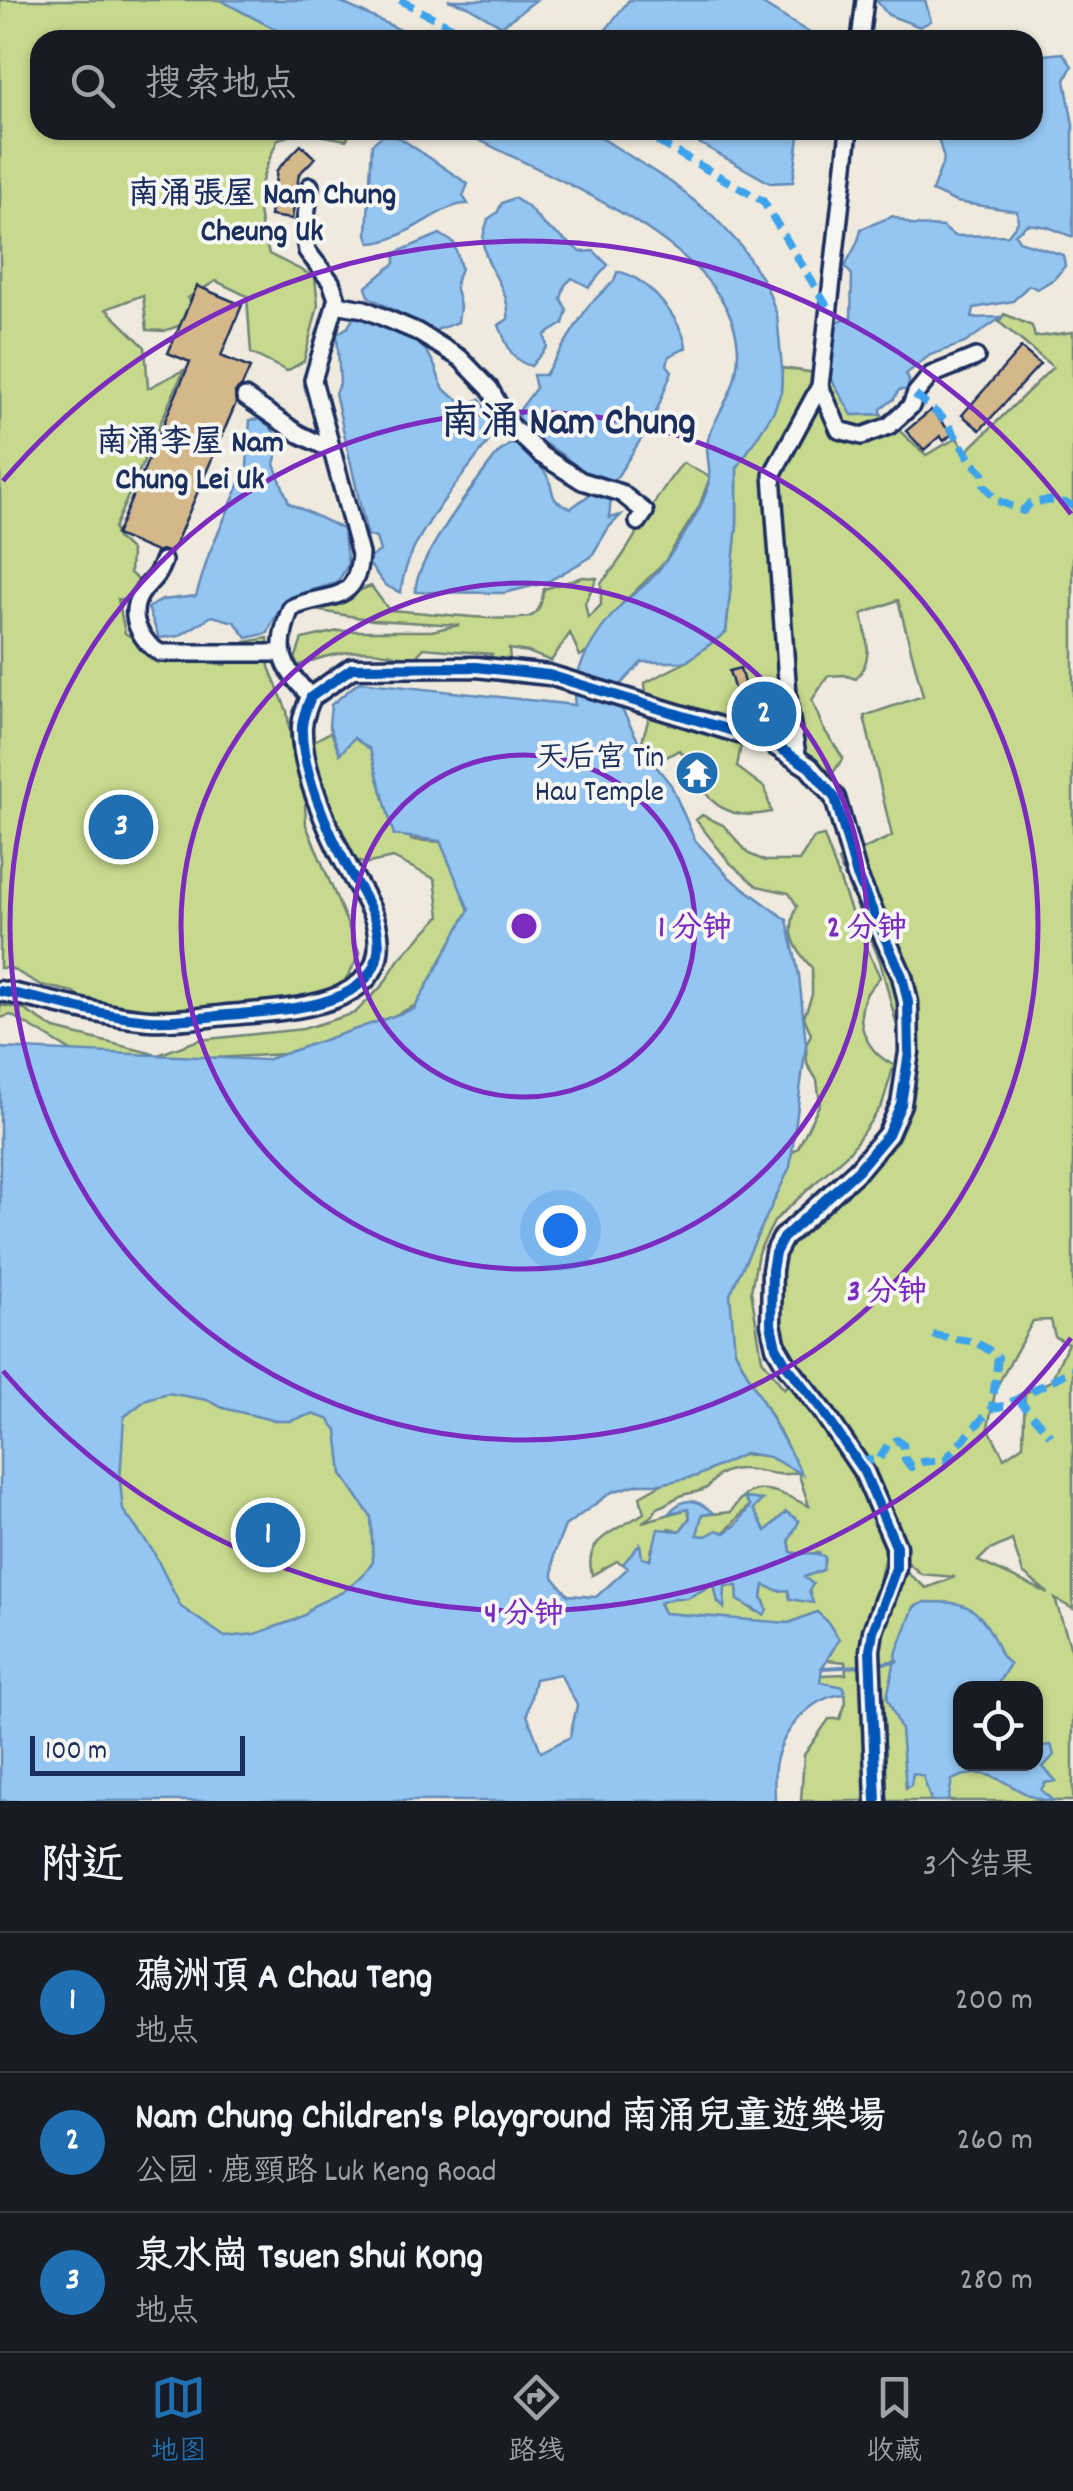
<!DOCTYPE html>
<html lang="zh">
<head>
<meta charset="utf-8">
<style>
	:root { --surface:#171b24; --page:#242831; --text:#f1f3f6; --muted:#9ea1a6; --line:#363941; --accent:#1f6fb2 }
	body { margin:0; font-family:Dekko,"LXGW WenKai TC",sans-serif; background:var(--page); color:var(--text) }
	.controls { position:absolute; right:30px; bottom:30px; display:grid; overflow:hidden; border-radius:20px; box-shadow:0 2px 8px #0004 }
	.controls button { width:90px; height:90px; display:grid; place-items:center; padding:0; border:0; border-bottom:2px solid var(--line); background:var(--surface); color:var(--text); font:50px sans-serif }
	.scale { position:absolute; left:30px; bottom:25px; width:215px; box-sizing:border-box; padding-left:10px; border:5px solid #1b2f5e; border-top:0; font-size:28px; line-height:35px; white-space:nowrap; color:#1b2f5e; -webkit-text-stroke:8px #f6f6f2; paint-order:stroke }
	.you { position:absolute; left:560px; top:1230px; width:35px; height:35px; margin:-25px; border:8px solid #fff; border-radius:50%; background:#1a73e8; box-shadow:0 0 0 15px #1a73e833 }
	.badge { display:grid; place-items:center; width:65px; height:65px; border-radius:50%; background:var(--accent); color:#fff; font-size:32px; font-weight:700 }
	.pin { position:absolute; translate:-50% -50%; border:5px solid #fff; box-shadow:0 2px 10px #0006 }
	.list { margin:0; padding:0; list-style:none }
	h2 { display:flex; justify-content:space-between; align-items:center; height:130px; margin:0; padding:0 40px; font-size:42px }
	h2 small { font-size:32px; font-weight:400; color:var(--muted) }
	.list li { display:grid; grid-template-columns:65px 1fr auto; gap:30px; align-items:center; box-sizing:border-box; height:140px; padding:0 40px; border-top:2px solid var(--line) }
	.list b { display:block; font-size:38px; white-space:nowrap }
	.list p { margin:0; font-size:32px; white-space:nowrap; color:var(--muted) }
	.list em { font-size:32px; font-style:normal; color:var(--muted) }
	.icon { flex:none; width:55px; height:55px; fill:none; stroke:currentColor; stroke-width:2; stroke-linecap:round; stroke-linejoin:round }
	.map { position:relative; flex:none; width:1073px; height:1801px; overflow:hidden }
	.search { position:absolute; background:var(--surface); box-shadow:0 2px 8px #0004; left:30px; right:30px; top:30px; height:110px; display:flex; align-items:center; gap:25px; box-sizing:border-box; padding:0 35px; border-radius:30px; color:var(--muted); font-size:38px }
	.sheet { height:550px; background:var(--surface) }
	nav { display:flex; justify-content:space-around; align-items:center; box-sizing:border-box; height:140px; border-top:2px solid var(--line); background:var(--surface); font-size:28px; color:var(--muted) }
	nav a { display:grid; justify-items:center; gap:5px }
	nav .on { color:var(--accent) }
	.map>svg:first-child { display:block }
</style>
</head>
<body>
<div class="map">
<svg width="1073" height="1801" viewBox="0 0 1073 1801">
	<rect width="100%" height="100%" fill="#efeadd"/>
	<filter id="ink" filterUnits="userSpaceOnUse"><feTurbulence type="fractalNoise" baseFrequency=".01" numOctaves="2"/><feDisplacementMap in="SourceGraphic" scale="20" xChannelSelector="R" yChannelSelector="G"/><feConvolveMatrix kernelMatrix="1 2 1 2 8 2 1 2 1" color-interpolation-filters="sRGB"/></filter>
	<g filter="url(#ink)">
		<path fill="#c6d98d" stroke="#708476" stroke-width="2.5" fill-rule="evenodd" d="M0 0H220L296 40H40V130H353L346 140 302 132 278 139C257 187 252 204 269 254L315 277 318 305 304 361 287 371 251 353 247 296 216 281 188 298 207 316 164 331 147 330 143 295 106 309 145 347 148 388 184 370 114 528 117 538 131 551 130 573 152 592 145 604 118 599 125 633 162 658 226 665 245 642 268 638 269 667 287 711 292 749 315 765 312 742 331 732 340 753 351 736 370 749 406 821 411 840 444 842 469 910 416 1005 319 1052 215 1058 168 1068 78 1055 11 1015 0 1018V1005L23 1009 55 1029 158 1055 199 1040 303 1029 355 1013 383 985 399 959 440 916 435 879 393 858 364 864 336 848 318 788 305 805 306 825 360 954 339 992 278 1002 242 1003 221 1025 115 1020 73 992 41 985 10 968H0Z
			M1004 314 1032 326 1035 337 1073 332V1609L1055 1599 1073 1655V1801H801L804 1755 829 1719H840L846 1702 844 1687 819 1683 821 1675 846 1674 845 1662 827 1660 839 1639 817 1612 789 1623H760L664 1613 659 1602 671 1598H687L714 1584 718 1602 724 1606V1586H738V1600L757 1612 767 1609 762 1597 763 1585 804 1577 819 1553 798 1555 791 1552 789 1538 799 1521 786 1512 766 1531 751 1510 762 1500 745 1498 750 1505C728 1525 733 1537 696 1536L702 1515 731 1512C751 1475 778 1492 809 1506L798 1472C772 1481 745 1459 719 1475 716 1476 710 1485 708 1487 702 1492 694 1492 686 1494 675 1497 668 1504 657 1508L653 1515 642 1522 688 1509 690 1517 680 1531 669 1528 652 1548 650 1561 642 1559 640 1546 623 1564 617 1561 592 1575C582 1537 619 1530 644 1513L640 1496C685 1470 744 1438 795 1465L783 1438 735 1351 726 1287 775 1165 798 1148 820 1103 817 1080 807 1064 806 1045 811 1034 804 1017 812 995V968C793 947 786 932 797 906L789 893 757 886 730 863 696 820 702 815 723 825 749 854 765 861H799L814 838 824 836 856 925 880 977C876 982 868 990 865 997 854 1025 868 1053 894 1065L882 1105 850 1151 775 1220 758 1253 751 1291 762 1359 784 1389 789 1381 764 1270 860 1160 902 1085 904 1053 880 961 838 861 892 836 864 716 923 696 898 600 862 614C867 640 874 658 856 679L844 675 828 676 812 700 823 728 843 758 833 773 794 755 742 739 737 767 765 788 771 812C744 818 721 815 704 791L707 775 679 750 654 764 641 744 648 721 645 683 686 662 726 632 737 524V468L781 392 782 368 829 375 855 415 881 414 926 455 957 438 966 452 1053 367 999 322ZM1051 1320 1055 1337 1068 1343 1051 1381 1025 1393 1023 1445 1004 1458 988 1427 996 1388 1033 1321ZM1012 1540 1023 1573 1048 1593 978 1561 988 1551ZM887 1545 921 1574 955 1577 926 1588 906 1572 902 1583 894 1584 878 1628 865 1649ZM960 1688H1036V1764H960Z
			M683 463 710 477 699 507 664 563 624 602 591 650 580 656 570 633 551 661 528 652 509 649 512 683 474 677 492 654 424 648 412 661C371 643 333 652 292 668L302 639 338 631H431L459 625 373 620 309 609 371 586 389 610C414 611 516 624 531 616 541 612 542 598 544 589L583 577 597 578 585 603 588 618 601 605V583C635 547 650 500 683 463Z
			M139 1377 348 1417 375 1513 376 1552 364 1591 233 1652 179 1612 95 1482Z"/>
		<path fill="#94c6f1" stroke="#648ab6" stroke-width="2.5" fill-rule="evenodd" d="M220 0H336L422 40H296Z
			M448 0H536L502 26 467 6Z
			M629 0H756L813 35 812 40H598Z
			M876 0H925L931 21 920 27 888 15Z
			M1063 53 1072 66 1065 80 1073 125V237L1048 227 1028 224 1015 234 1019 241 1063 255 1065 266 1054 279 1037 289 1029 285 1013 301 974 308 972 318 1002 317 965 343 930 355 906 374 909 380 908 390H899L894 399 881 409V414L852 415 829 375 837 321 851 318 852 275 845 267C851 251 858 248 861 229L893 216 912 225 943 227 954 236 1008 235 1018 222 1017 211 956 202 932 191 944 159 937 135 926 130H1033V56Z
			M460 130H589L672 183 713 216 741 246 766 285 777 315 782 368 781 392 774 411 737 468V524L726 632 686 662H642L618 687 615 696 643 750 671 785 695 840 730 878 787 920 799 975 806 1045 790 1167 730 1294 735 1351 802 1474 769 1457 746 1453 697 1476 660 1484H639L612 1492 565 1526 554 1554 553 1577 568 1595 596 1597 628 1568 623 1564 640 1544 642 1558 650 1560 658 1529 680 1531 690 1518 688 1509 669 1513C684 1495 698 1499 713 1513L702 1515 697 1535 706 1536 717 1530 725 1533 737 1524 750 1506 744 1498 762 1500 753 1509 766 1531 786 1512 799 1521 789 1541 791 1552C803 1556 815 1550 825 1557L823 1570 804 1577 813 1584 809 1591 813 1603 790 1599 788 1590 779 1591 764 1585 762 1597 767 1609 764 1615 738 1600 737 1586H725L724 1608 718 1602 714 1584 687 1598H674L659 1603 664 1613 789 1623 817 1612 827 1621 839 1639 822 1668 820 1682 844 1687 845 1694C811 1696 783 1730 776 1761 773 1774 775 1788 775 1801H0V1048L266 1060 414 1009 469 910 440 841 394 835 370 749 354 738 340 754 329 725 331 705 359 682 575 705C569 671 599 629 621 605 630 596 641 589 650 580 669 559 703 511 709 483 712 466 702 450 711 431 723 403 737 389 738 354 739 244 540 175 460 130ZM168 1393 207 1400 223 1408 276 1421H290L312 1414 328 1419 337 1430 342 1474 371 1517 373 1562 363 1576 343 1592 313 1606 306 1614 292 1621 255 1634 225 1637 181 1607 153 1551 123 1510 120 1481 124 1417 147 1399ZM560 1674 577 1705 570 1737 541 1752 527 1715 535 1679Z
			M676 130H800L793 182 770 183Z
			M384 134 400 138 468 184 463 196 468 204C441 202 405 243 370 243L367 234 372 144Z
			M514 198 527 206 543 224 581 252 594 251 608 265 589 287 572 278 565 285 561 299 567 310 563 324 545 335 547 347 531 366C510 361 506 342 499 325L508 319C511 290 487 272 483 243 482 236 486 227 488 219L497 213 502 203Z
			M440 234 454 243 461 268 455 285 460 306 458 322 434 331 369 297 366 287 395 263V253Z
			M617 272C643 272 685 323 686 348L669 356 667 365 672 371 653 420 617 477 610 481C580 474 584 471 561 454 544 442 529 438 518 418L521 408 536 388 533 375H545L589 305 614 281Z
			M354 317C376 320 411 333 426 351 447 378 428 388 469 404L480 399 491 421 493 435C463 479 404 539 401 593L385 585 366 560 380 551 376 538 367 535 335 393 340 383 337 334 348 327Z
			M266 419 280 443 274 464 289 503 343 529 348 565 337 583C298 595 284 591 268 633L247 638 235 622 212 616 179 636 159 638 148 608 162 600 196 596 209 554 247 467 250 420Z
			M517 444C526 453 541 464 547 476 557 495 546 499 571 508L592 493 608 494 611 498 609 518 621 515 609 527 591 557 545 583 504 593 416 592C411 565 479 478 498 453L509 445Z
			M925 1602C960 1602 976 1602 993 1637 999 1648 999 1657 1010 1664L995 1688H960L962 1766 980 1769 986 1764H1036V1747L1051 1745 1054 1755 1043 1767 1056 1781 1045 1783 1041 1790 1053 1801C1015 1801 997 1758 952 1780L948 1801H931L923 1776 913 1773 911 1785 906 1788 901 1730 887 1697 897 1651 914 1607Z"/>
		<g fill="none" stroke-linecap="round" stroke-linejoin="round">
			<path stroke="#648ab6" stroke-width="4" d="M877 1664 897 1661
				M822 1668 862 1666"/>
		</g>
		<path fill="#d5b88a" stroke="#1b2f5e" stroke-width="2.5" d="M301 145 315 158 299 174 292 219 270 216 277 170Z
			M197 286 242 305 221 356 250 368 242 386 235 392 236 403 171 554 162 550 156 552 116 535 190 362 168 353Z
			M1021 348 1040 364 980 430 962 415Z
			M931 410 952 434 944 441 940 436 924 450 906 431Z
			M740 668 752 714 743 717 729 671Z"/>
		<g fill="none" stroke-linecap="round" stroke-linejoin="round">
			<defs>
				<path id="minor" d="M860 40 865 0
					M310 186 304 232 307 251 331 282 337 299 313 380 360 554C357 607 327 591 291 608 274 651 281 666 311 697
					M335 304 364 309 416 331 460 358 490 389 510 425 541 455 582 481 621 493 645 512 638 522
					M820 386 839 430 862 436 889 426 911 406 916 393 931 375 976 357
					M245 397 299 434 330 449
					M163 561C156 581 149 580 140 595 127 617 141 641 160 653H283
					M798 760 789 708 772 475 820 386 849 130"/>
				<path id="tertiary" d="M0 991C50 1000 99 1016 149 1020 179 1022 210 1016 240 1014 292 1009 397 1006 376 924 371 905 358 887 349 870 329 833 300 768 302 726 303 716 307 706 311 697L352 668 476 667 549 675 772 743 809 767 835 798 857 876 902 976 908 1002 909 1052 901 1104 888 1134 858 1170 783 1238 775 1253 772 1270 771 1324 776 1347 787 1366 822 1410 864 1472 896 1546V1568L873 1631 870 1650 876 1801"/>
			</defs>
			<use href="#minor" stroke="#1b2f5e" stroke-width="22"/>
			<use href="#tertiary" stroke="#1b2f5e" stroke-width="25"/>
			<use href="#minor" stroke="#f6f6f2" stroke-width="15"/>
			<use href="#tertiary" stroke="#f6f6f2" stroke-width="18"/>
			<path stroke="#3da3ed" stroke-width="8" stroke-dasharray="15 8" stroke-linecap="butt" d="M400 0 476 40
				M637 130 763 201 828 308
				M915 395 945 420 972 462 983 473 984 485 996 500 1023 511 1030 503C1047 500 1057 499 1073 506
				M933 1335C964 1342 973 1336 998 1357L992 1408
				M1017 1398 1050 1435
				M858 1461 879 1460 888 1444 897 1440 903 1444 905 1459 911 1467 921 1462 945 1460 992 1408 1004 1406 1073 1369"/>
			<defs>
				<path id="cycleway" d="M0 991C50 1000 99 1016 149 1020 179 1022 210 1016 240 1014 292 1009 397 1006 376 924 371 905 358 887 349 870 329 833 300 768 302 726 303 716 307 706 311 697L352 668 476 667 549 675 772 743 809 767 835 798 857 876 902 976 908 1002 909 1052 901 1104 888 1134 858 1170 783 1238 775 1253 772 1270 771 1324 776 1347 787 1366 822 1410 864 1472 896 1546V1568L873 1631 870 1650 876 1801"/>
			</defs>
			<use href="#cycleway" stroke="#f6f6f2" stroke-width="16"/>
			<use href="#cycleway" stroke="#0057b8" stroke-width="10"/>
		</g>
	</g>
	<g fill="none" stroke="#7b2cbf" stroke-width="5">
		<circle cx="524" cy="926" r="171"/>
		<circle cx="524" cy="926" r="343"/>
		<circle cx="524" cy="926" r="514"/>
		<path d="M1071 1338A685 685 0 0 1 3 1371M3 481A685 685 0 0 1 1071 514"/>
	</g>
	<defs>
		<symbol id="temple-disc" viewBox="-11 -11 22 22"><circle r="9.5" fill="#1f6fb2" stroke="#f6f6f2"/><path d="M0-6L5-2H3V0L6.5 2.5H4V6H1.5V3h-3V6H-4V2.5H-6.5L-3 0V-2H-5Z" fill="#fff"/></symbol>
	</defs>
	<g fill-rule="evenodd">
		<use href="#temple-disc" x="672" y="748" width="50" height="50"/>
	</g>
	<g text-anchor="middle" stroke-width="8" stroke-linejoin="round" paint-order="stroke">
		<g font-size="30" fill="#1b2f5e" stroke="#f6f6f2" text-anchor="end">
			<text x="664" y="766">天后宮 Tin<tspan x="664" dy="34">Hau Temple</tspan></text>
		</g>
		<g font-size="32" font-weight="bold" fill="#1b2f5e" stroke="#f6f6f2">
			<text x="262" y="203">南涌張屋 Nam Chung<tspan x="262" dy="37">Cheung Uk</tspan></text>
			<text x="190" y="451">南涌李屋 Nam<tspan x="190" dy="37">Chung Lei Uk</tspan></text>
		</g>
		<g font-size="40" font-weight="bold" fill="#1b2f5e" stroke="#f6f6f2">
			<text x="568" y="433">南涌 Nam Chung</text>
		</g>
	</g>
	<circle cx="524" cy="926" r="15" fill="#7b2cbf" stroke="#f6f6f2" stroke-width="5"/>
	<g font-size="30" text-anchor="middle" font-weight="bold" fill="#7b2cbf" stroke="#f6f6f2" stroke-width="8" stroke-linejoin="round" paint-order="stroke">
		<text x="695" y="936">1 分钟</text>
		<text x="867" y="936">2 分钟</text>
		<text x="887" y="1300">3 分钟</text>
		<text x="524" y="1622">4 分钟</text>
	</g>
</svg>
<div class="controls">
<button><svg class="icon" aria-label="locate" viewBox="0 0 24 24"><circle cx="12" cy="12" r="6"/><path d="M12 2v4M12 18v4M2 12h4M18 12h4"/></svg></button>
</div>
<div class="scale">100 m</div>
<div class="you"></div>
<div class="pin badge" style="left:268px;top:1535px">1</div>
<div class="pin badge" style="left:764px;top:714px">2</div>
<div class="pin badge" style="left:121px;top:827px">3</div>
<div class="search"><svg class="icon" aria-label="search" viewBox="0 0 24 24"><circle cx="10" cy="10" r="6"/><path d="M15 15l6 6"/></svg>搜索地点</div>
</div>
<section class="sheet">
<h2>附近<small>3个结果</small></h2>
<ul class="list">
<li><span class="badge">1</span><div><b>鴉洲頂 A Chau Teng</b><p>地点</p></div><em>200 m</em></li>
<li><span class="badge">2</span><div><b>Nam Chung Children's Playground 南涌兒童遊樂場</b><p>公园 · 鹿頸路 Luk Keng Road</p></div><em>260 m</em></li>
<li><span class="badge">3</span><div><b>泉水崗 Tsuen Shui Kong</b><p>地点</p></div><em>280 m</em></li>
</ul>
</section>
<nav>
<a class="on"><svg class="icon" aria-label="map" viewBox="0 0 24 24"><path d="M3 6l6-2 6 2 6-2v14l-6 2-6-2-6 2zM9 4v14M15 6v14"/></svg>地图</a>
<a><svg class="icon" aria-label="directions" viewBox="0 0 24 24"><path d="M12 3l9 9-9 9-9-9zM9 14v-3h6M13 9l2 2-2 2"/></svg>路线</a>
<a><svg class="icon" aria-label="saved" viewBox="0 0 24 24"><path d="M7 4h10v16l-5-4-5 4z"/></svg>收藏</a>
</nav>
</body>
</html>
